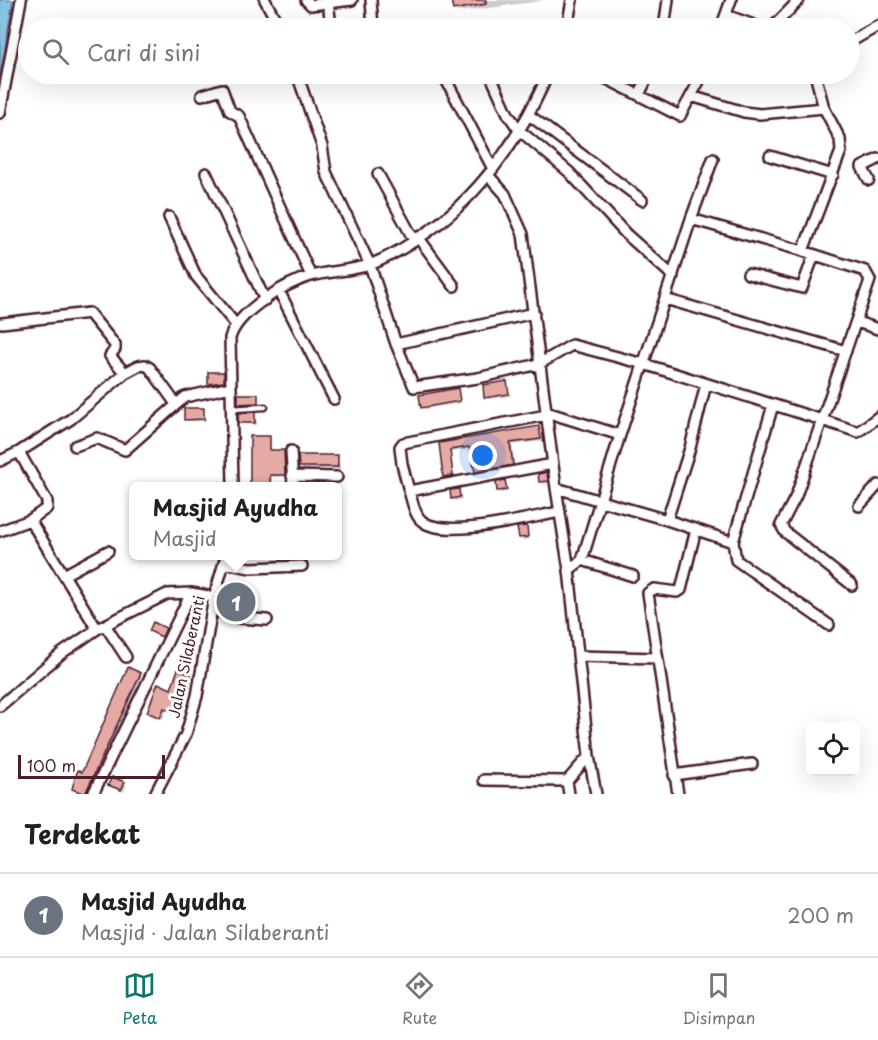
<!DOCTYPE html>
<html lang="id">
<head>
<meta charset="utf-8">
<style>
	:root { --surface:#fff; --page:#f2f2f2; --text:#202124; --muted:#757577; --line:#e0e0e0; --accent:#0f766e }
	body { margin:0; font-family:"Playpen Sans",sans-serif; background:var(--page); color:var(--text) }
	.controls { position:absolute; right:18px; bottom:18px; display:grid; overflow:hidden; border-radius:9px; box-shadow:0 6px 24px #0002 }
	.controls button { width:54px; height:54px; display:grid; place-items:center; padding:0; border:0; border-bottom:2px solid var(--line); background:var(--surface); color:var(--text); font:30px sans-serif }
	.scale { position:absolute; left:18px; bottom:15px; width:147px; box-sizing:border-box; padding-left:6px; border:3px solid #4a1f2b; border-top:0; font-size:16px; line-height:21px; white-space:nowrap; color:#4a1f2b; -webkit-text-stroke:4px #fff; paint-order:stroke }
	.you { position:absolute; left:483px; top:456px; width:21px; height:21px; margin:-15px; border:4px solid #fff; border-radius:50%; background:#1a73e8; box-shadow:0 0 0 9px #1a73e833 }
	.badge { display:grid; place-items:center; width:39px; height:39px; border-radius:50%; background:var(--accent); color:#fff; font-size:20px; font-weight:700 }
	.pin { position:absolute; translate:-50% -50%; border:3px solid #fff; box-shadow:0 2px 6px #0006 }
	.popup { position:absolute; left:129px; top:482px; width:213px; height:78px; box-sizing:border-box; display:grid; place-content:center; border-radius:9px; background:var(--surface); filter:drop-shadow(0 2px 4px #0005); font-size:20px; white-space:nowrap; color:var(--muted) }
	.popup b { font-size:22px; color:var(--text) }
	.popup::after { content:''; position:absolute; left:50%; top:100%; margin-left:-12px; border:12px solid transparent; border-top-color:var(--surface) }
	.list { margin:0; padding:0; list-style:none }
	h2 { display:flex; justify-content:space-between; align-items:center; height:78px; margin:0; padding:0 24px; font-size:26px }
	h2 small { font-size:20px; font-weight:400; color:var(--muted) }
	.list li { display:grid; grid-template-columns:39px 1fr auto; gap:18px; align-items:center; box-sizing:border-box; height:84px; padding:0 24px; border-top:2px solid var(--line) }
	.list b { display:block; font-size:22px; white-space:nowrap }
	.list p { margin:0; font-size:20px; white-space:nowrap; color:var(--muted) }
	.list em { font-size:20px; font-style:normal; color:var(--muted) }
	.icon { flex:none; width:33px; height:33px; fill:none; stroke:currentColor; stroke-width:2; stroke-linecap:round; stroke-linejoin:round }
	.map { position:relative; flex:none; width:878px; height:794px; overflow:hidden }
	.search { position:absolute; background:var(--surface); box-shadow:0 6px 24px #0002; left:18px; right:18px; top:18px; height:66px; display:flex; align-items:center; gap:15px; box-sizing:border-box; padding:0 21px; border-radius:33px; color:var(--muted); font-size:22px }
	.sheet { height:162px; background:var(--surface) }
	nav { display:flex; justify-content:space-around; align-items:center; box-sizing:border-box; height:84px; border-top:2px solid var(--line); background:var(--surface); font-size:16px; color:var(--muted) }
	nav a { display:grid; justify-items:center; gap:3px }
	nav .on { color:var(--accent) }
	.map>svg:first-child { display:block }
</style>
</head>
<body>
<div class="map">
<svg width="878" height="794" viewBox="0 0 878 794">
	<rect width="100%" height="100%" fill="#fff"/>
	<filter id="ink" filterUnits="userSpaceOnUse"><feTurbulence type="fractalNoise" baseFrequency=".0167" numOctaves="2"/><feDisplacementMap in="SourceGraphic" scale="12" xChannelSelector="R" yChannelSelector="G"/><feConvolveMatrix kernelMatrix="1 2 1 2 8 2 1 2 1" color-interpolation-filters="sRGB"/></filter>
	<g filter="url(#ink)">
		<path fill="#86c4e6" stroke="#6e829b" stroke-width="1.5" d="M0 0H13L0 77Z"/>
		<path fill="#0003" d="M453 0H541V1L457 12Z
			M223 374 226 384 211 386 209 384Z
			M506 383 511 396 488 399 486 397Z
			M457 390 461 403 425 409 423 407Z
			M257 396 260 405 242 406 240 404Z
			M204 409 206 421H188L186 419Z
			M255 414 257 425 240 423Z
			M538 427 542 441 512 445 515 467 479 473 471 449 451 452 454 478 445 476 440 444Z
			M252 438H269L272 452 286 454 287 476 272 477V486H252Z
			M337 456 340 469H303L300 466Z
			M546 474 550 483 543 484 540 481Z
			M504 482 508 492 501 493 499 491Z
			M458 490 462 499 455 501 452 498Z
			M526 527 530 539 523 540 520 538Z
			M249 598 253 602 246 615 225 605Z
			M165 629 167 631 165 638 151 631Z
			M140 674 142 676 89 794 77 791 82 774Z
			M191 676 193 678 181 716 167 709 163 719 149 712Z
			M124 784 126 786 124 792 113 787Z"/>
		<path fill="#e5aaa4" stroke="#4a1f2b" stroke-width="1.5" d="M451 0H486V4L453 10Z
			M208 372H224V382L208 384Z
			M507 381 509 394 484 398 483 385Z
			M458 388 460 401 421 408 419 395Z
			M238 394H258V403L238 404Z
			M184 408H204V419L184 420Z
			M255 412V423H238V413Z
			M539 426 541 439 510 443 513 465 475 472 469 447 450 450 453 476 443 477 439 443Z
			M250 436H270V450H284L285 475H270V486H250Z
			M298 455H338V467H299Z
			M547 472 548 481 539 482 538 474Z
			M505 480 507 490 497 491 496 482Z
			M459 489 460 497 451 499 450 490Z
			M527 526 528 537 519 538 517 527Z
			M233 588 250 597 242 611 223 606Z
			M153 622 166 628 162 637 149 631Z
			M128 667 141 673 85 794 72 789 75 778 78 770 82 772Z
			M178 669 191 675 179 715 164 708 160 718 147 712 158 683 171 689Z
			M112 777 125 782 121 790 108 785Z"/>
		<g fill="none" stroke-linecap="round" stroke-linejoin="round">
			<defs>
				<path id="lane" d="M232 409 265 407"/>
				<path id="street" d="M265 0 280 28
					M306 0 311 5 352 0
					M328 0 331 28
					M371 0 373 28
					M726 15 762 28
					M567 28 572 0
					M664 28 668 0
					M721 28 731 0
					M772 28 799 0
					M850 42 878 26
					M297 74 322 146 326 172 370 265 396 344 414 387 478 378 539 364 572 345 644 364 822 420 870 280 865 271 803 251
					M443 74 493 169
					M490 74 508 114 519 130 569 172 626 234 673 276
					M597 74 680 116 703 74
					M202 95 222 89 230 111 239 116 311 276
					M639 95 649 74
					M691 96 744 112 760 114 824 108
					M0 113 21 0
					M529 115 642 200
					M770 156 833 175
					M206 173 265 300
					M378 174 414 240
					M488 175 505 194 523 234 556 488 667 520 690 448 706 384
					M869 180 862 167 878 159
					M169 217 196 276 236 325
					M691 219 713 159
					M418 237 454 286
					M748 274 802 288 814 255
					M279 291 334 399
					M665 299 846 351
					M857 322 878 329
					M2 323 89 313 115 345V349L110 356 125 373
					M396 344 534 313
					M546 412 620 435
					M75 446 97 438 125 450 185 397 231 387
					M291 451 293 486
					M19 452 71 419 125 373 138 366 145 365 150 368 176 404
					M0 461 19 452 47 501V508L30 520 97 629
					M553 464 409 491C412 499 414 515 422 521 445 540 530 517 560 512
					M292 476 337 477
					M233 486 230 338C238 311 286 283 311 276 330 271 351 271 369 265 389 258 412 243 429 231 483 192 522 134 548 74
					M556 488 569 570 589 756 567 781 569 794
					M409 491 402 464 400 447 403 443 546 415
					M859 506 878 485
					M667 520 733 542 773 405
					M0 531 30 520
					M733 542 736 560 829 625
					M582 560 633 576
					M224 563 250 568 302 566
					M569 570 582 560 620 435 691 219 803 251 841 151 840 139 824 108 815 74
					M64 575 108 551
					M852 585 785 532 781 525 796 496 822 420 858 432 878 417
					M212 609 239 618 267 620
					M105 625 126 657
					M578 656 657 658
					M0 706 62 653 97 629 167 594 191 593 214 597
					M589 756 596 794
					M674 775 752 764
					M484 780 567 781
					M93 794 191 593
					M155 794 186 734 197 696 214 597 226 556
					M678 794 648 593 654 589 677 592 681 590 696 529"/>
			</defs>
			<use href="#lane" stroke="#4a1f2b" stroke-width="9"/>
			<use href="#street" stroke="#4a1f2b" stroke-width="14"/>
			<use href="#lane" stroke="#fff" stroke-width="4.5"/>
			<use href="#street" stroke="#fff" stroke-width="9"/>
		</g>
	</g>
	<g text-anchor="middle" stroke-width="6" stroke-linejoin="round" paint-order="stroke">
		<g font-size="15" fill="#4a1f2b" stroke="#fff">
			<text transform="translate(187 657) rotate(-78)" y="5">Jalan Silaberanti</text>
		</g>
	</g>
</svg>
<div class="controls">
<button><svg class="icon" aria-label="locate" viewBox="0 0 24 24"><circle cx="12" cy="12" r="6"/><path d="M12 2v4M12 18v4M2 12h4M18 12h4"/></svg></button>
</div>
<div class="scale">100 m</div>
<div class="you"></div>
<div class="pin badge" style="left:236px;top:602px;background:#6b7280">1</div>
<div class="popup"><b>Masjid Ayudha</b>Masjid</div>
<div class="search"><svg class="icon" aria-label="search" viewBox="0 0 24 24"><circle cx="10" cy="10" r="6"/><path d="M15 15l6 6"/></svg>Cari di sini</div>
</div>
<section class="sheet">
<h2>Terdekat<small></small></h2>
<ul class="list">
<li><span class="badge" style="background:#6b7280">1</span><div><b>Masjid Ayudha</b><p>Masjid · Jalan Silaberanti</p></div><em>200 m</em></li>
</ul>
</section>
<nav>
<a class="on"><svg class="icon" aria-label="map" viewBox="0 0 24 24"><path d="M3 6l6-2 6 2 6-2v14l-6 2-6-2-6 2zM9 4v14M15 6v14"/></svg>Peta</a>
<a><svg class="icon" aria-label="directions" viewBox="0 0 24 24"><path d="M12 3l9 9-9 9-9-9zM9 14v-3h6M13 9l2 2-2 2"/></svg>Rute</a>
<a><svg class="icon" aria-label="saved" viewBox="0 0 24 24"><path d="M7 4h10v16l-5-4-5 4z"/></svg>Disimpan</a>
</nav>
</body>
</html>
